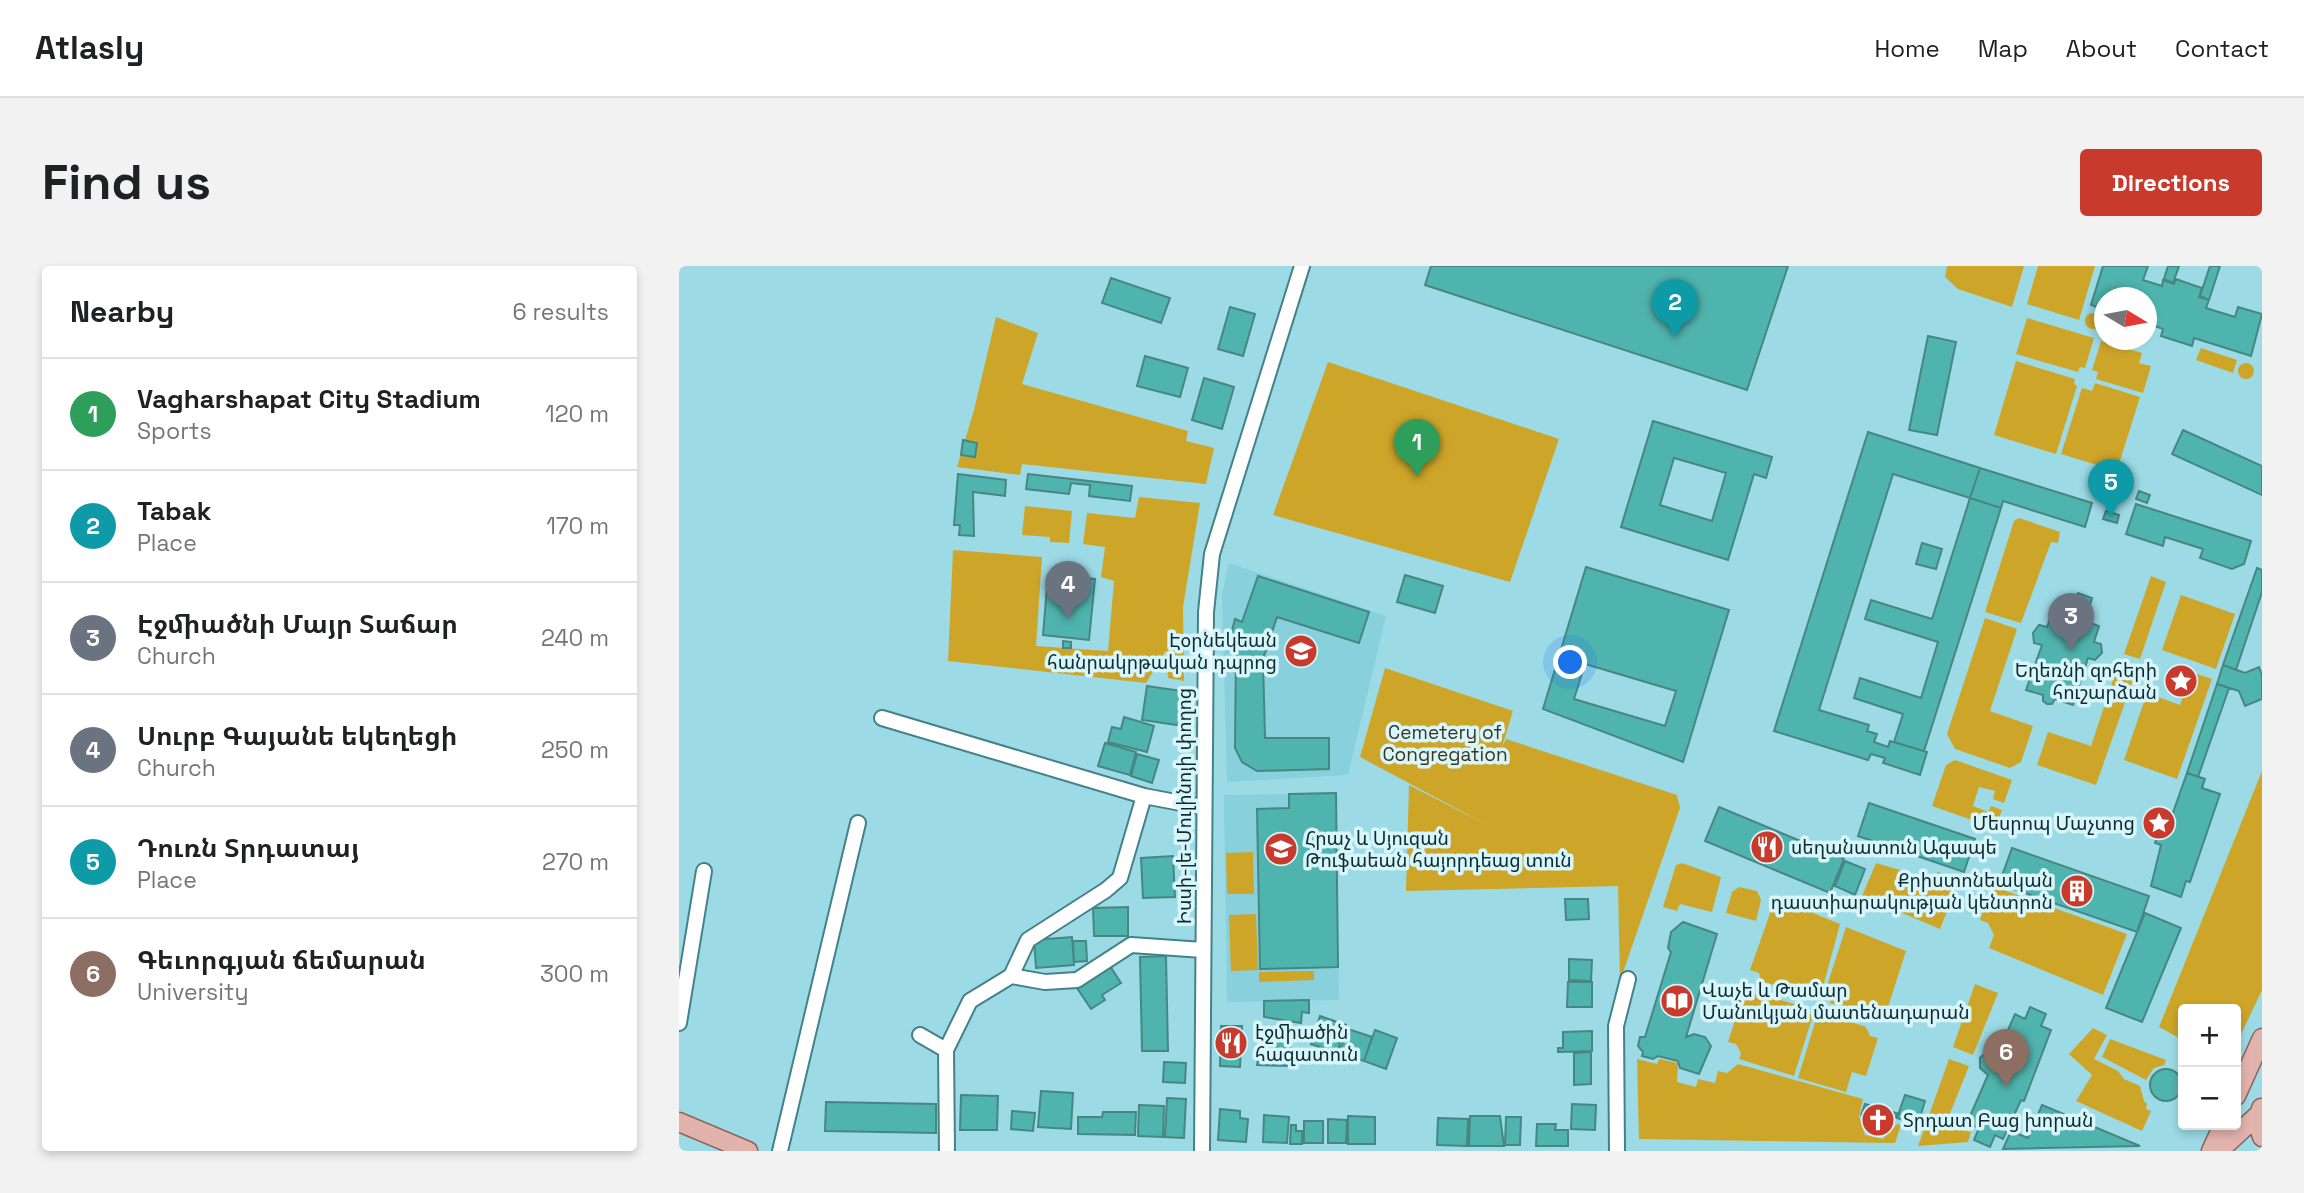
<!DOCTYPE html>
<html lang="en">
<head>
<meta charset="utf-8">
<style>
	:root { --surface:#fff; --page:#f2f2f2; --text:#202124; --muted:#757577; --line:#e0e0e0; --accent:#c73a2c }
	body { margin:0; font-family:"Space Grotesk","Noto Sans Armenian",sans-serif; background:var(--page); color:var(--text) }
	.controls { position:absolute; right:21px; bottom:21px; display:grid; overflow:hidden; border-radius:7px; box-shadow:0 4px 10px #0003 }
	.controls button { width:63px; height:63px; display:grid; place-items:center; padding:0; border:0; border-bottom:2px solid var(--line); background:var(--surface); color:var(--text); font:35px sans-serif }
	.compass { position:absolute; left:1415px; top:21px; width:63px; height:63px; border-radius:50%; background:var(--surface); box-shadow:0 4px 10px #0003; rotate:100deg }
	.you { position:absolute; left:892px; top:397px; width:24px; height:24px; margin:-18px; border:5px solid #fff; border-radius:50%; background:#1a73e8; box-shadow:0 0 0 10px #1a73e833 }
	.badge { display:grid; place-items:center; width:46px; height:46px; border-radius:50%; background:var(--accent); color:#fff; font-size:23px; font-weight:700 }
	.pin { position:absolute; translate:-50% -58px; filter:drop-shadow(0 2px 4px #0008) }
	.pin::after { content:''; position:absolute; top:37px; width:24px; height:21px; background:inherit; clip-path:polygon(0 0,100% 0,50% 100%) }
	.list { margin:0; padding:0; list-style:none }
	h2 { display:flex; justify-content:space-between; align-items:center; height:91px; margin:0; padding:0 28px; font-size:30px }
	h2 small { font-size:23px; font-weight:400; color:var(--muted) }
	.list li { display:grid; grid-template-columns:46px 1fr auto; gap:21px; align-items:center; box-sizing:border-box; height:112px; padding:0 28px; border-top:2px solid var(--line) }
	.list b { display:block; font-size:26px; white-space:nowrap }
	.list p { margin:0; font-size:23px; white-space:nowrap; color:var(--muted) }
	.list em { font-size:23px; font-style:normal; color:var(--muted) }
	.map { position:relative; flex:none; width:1583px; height:885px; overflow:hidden; border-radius:7px }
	header { display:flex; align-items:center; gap:42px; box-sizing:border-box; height:98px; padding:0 35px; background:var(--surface); border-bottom:2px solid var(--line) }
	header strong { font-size:33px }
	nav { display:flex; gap:38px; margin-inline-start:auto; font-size:24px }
	.intro { display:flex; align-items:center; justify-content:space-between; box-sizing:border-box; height:168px; padding:0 42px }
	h1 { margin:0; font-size:49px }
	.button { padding:18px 32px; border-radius:7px; background:var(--accent); color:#fff; font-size:24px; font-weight:700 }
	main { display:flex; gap:42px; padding:0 42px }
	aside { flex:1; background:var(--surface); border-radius:7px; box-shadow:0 4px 10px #0003 }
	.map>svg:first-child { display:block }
</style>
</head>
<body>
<header>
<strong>Atlasly</strong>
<nav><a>Home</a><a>Map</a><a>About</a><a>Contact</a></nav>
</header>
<div class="intro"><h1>Find us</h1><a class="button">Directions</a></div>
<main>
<aside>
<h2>Nearby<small>6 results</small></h2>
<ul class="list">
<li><span class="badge" style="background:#2e9e5b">1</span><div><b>Vagharshapat City Stadium</b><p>Sports</p></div><em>120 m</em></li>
<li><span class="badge" style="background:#0f9aa8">2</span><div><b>Tabak</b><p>Place</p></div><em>170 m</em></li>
<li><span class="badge" style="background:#6b7280">3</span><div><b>Էջմիածնի Մայր Տաճար</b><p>Church</p></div><em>240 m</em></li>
<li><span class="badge" style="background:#6b7280">4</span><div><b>Սուրբ Գայանե եկեղեցի</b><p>Church</p></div><em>250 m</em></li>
<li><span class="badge" style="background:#0f9aa8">5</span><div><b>Դուռն Տրդատայ</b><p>Place</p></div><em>270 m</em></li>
<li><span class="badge" style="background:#8d6e63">6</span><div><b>Գեւորգյան ճեմարան</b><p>University</p></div><em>300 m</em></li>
</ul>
</aside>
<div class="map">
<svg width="1583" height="885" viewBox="0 0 1583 885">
	<rect width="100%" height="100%" fill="#9cdbe6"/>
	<path fill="#87d0dc" d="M550 297 707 350 669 509 548 516 543 328Z
		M657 527 660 734 548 736 545 529Z"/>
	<path fill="#cda529" d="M1268 0H1345L1333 41 1279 23 1266 11Z
		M1359 0H1416L1400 54 1348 38Z
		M1406 55a8 8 0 1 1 16 0a8 8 0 1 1-16 0Z
		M317 51 359 67 343 118 509 165 507 175 535 182 527 218 343 198 341 209 278 201 295 144Z
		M1348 52 1415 72 1406 102 1401 101 1399 106 1337 88Z
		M1422 75 1463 87 1460 97 1472 100 1464 127 1417 113 1419 106 1413 104Z
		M1522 82 1558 94 1554 107 1517 94Z
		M1337 95 1396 113 1395 118 1398 120 1377 188 1315 169Z
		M649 96 880 173 831 316 594 249Z
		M1559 105a8 8 0 1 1 16 0a8 8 0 1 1-16 0Z
		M1416 117 1461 131 1440 198 1433 196 1431 203 1382 188 1403 122 1413 125Z
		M460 231 521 237 504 341 505 415 489 412 487 384 467 417 269 395 274 284 363 291 357 380 429 385 435 315 422 311 426 281 404 278 408 247 456 252Z
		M346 240 393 245 390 277 371 276V271L343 269Z
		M1340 252 1381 266 1379 277 1372 276 1342 357 1306 346 1335 255Z
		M1472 310 1487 316 1461 393 1445 388Z
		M1502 329 1556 348 1537 403 1483 384Z
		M1306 352 1338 363 1311 445 1354 460 1342 496 1331 502 1276 483 1268 468Z
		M1439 399 1457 405 1417 519 1358 499 1369 466 1412 480Z
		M706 402 834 445 823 481 827 473 998 529 1001 542 941 715 939 620 727 625 730 519 810 560 681 491Z
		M1512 406 1533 413 1498 513 1445 494 1468 427 1501 439Z
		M1276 494 1333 514 1325 537 1314 533 1316 525 1300 521 1294 540 1309 546 1312 540 1323 544 1316 562 1253 540 1267 499Z
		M1583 505V724L1557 779V743H1504V774L1480 761Z
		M574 586 575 628H548L547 587Z
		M1003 597 1042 611 1033 646 1001 638 998 645 984 641 997 599Z
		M1197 597 1255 614 1259 606 1281 613 1261 663 1183 630Z
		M1313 620 1448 668 1424 729 1310 682 1315 669 1309 657 1301 654Z
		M1060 621 1078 625 1082 634 1077 655 1047 647 1053 626Z
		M1102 634 1161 658 1142 728 1134 726 1133 731 1082 715 1080 707 1071 704 1094 639Z
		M577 648 579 704 552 705 550 649Z
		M1167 661 1227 685 1207 747 1198 744 1191 749 1151 737 1152 731 1145 729Z
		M635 705V714L580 716V706Z
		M1296 718 1319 727 1294 789 1274 781Z
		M1078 727 1129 742 1128 747 1134 749 1115 810 1060 793 1062 787 1057 778 1049 776 1064 729 1072 731Z
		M1148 748 1187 761 1191 770 1199 772 1187 810 1173 806 1167 826 1119 812 1138 750 1146 753Z
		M1414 762 1428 769 1415 793 1439 805 1445 813 1461 820 1465 835 1468 838 1467 843 1472 845 1463 865 1397 835 1413 809 1390 788Z
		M1431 773 1487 794 1485 799 1475 802 1467 814 1423 791Z
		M958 793 978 798 980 793 999 797 998 816 1017 821 1019 813 1036 817 1039 805 1048 807 1059 798 1184 833 1180 850 1186 869 1204 873 1218 858 1222 859 1216 877 960 873Z
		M1270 793 1290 800 1266 860 1292 866 1289 876 1239 880Z"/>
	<path fill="#50b4ae" stroke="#478682" stroke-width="2" fill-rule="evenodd" d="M752 0H1109L1068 124 746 19Z
		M1424 0H1469L1464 14 1483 20 1484 14 1495 18 1497 13 1523 22 1520 31 1530 34 1527 42 1556 51 1559 41 1583 48 1572 90 1515 72 1513 80 1482 70 1484 63 1468 57V32H1426V44L1412 39Z
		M1489 0H1500L1494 17 1485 13Z
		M1531 0H1541L1530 34 1521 30Z
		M432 12 491 32 482 57 423 37Z
		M551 41 576 48 564 90 539 83Z
		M1249 70 1277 76 1258 169 1230 164Z
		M466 90 509 102 501 131 458 120Z
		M525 112 555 121 543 163 513 154Z
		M974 155 1093 191 1087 212 1075 208 1049 294 942 261ZM995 192 1047 207 1033 255 981 239Z
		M1504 164 1583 200V229L1493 188Z
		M1189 166 1301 202 1291 232 1214 208 1140 444 1190 459 1188 465 1198 468 1195 476 1209 481 1211 475 1248 486 1241 509 1204 497 1206 492 1192 488 1189 494 1095 465Z
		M284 174 298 177 296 191 282 189Z
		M1301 202 1413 237 1406 261 1324 235 1322 242 1291 232Z
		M279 208 327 214 326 230 294 226 295 270 280 269 281 259H275Z
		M349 208 453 220 451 235 410 230 411 219 400 218 392 217 390 228 347 223Z
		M1460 225 1471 229 1468 237 1457 233Z
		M1291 232 1322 242 1245 485 1215 476 1224 448 1175 432 1181 412 1242 432 1259 376 1186 353 1192 334 1253 353Z
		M1457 238 1572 275 1565 298 1553 303 1521 292 1524 283 1486 271 1484 280 1447 268Z
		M1427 245 1440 249 1438 257 1424 253Z
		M1243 277 1263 283 1257 303 1237 298Z
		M907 301 1050 344 1004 496 864 443ZM906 398 997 425 986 460 895 433Z
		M1578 302 1583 304V326L1557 404 1544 399Z
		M369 309 416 313 410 374 364 369Z
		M726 309 764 320 756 347 718 336Z
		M579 310 690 346 680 377 598 351 584 393 586 472H650V503L578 505 563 496 556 482 557 383 549 380 556 353 563 356Z
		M1399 327 1413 332 1406 355 1420 360 1415 376 1422 378 1423 387 1416 394 1409 392 1394 439 1376 433 1373 438H1368L1364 435V429L1347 424 1363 379 1355 377 1354 367 1360 359 1368 361 1374 345 1391 351Z
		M384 375 392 376V382H384Z
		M1544 399 1566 407 1580 401 1583 409V433L1566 440 1560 425 1538 418Z
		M1538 418 1550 422 1519 511 1508 507Z
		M468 420 510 426 505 460 463 454Z
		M445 451 475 460 468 486 429 476 433 461 442 463Z
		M426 477 457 486 451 509 419 500Z
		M458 488 480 494 473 517 452 510Z
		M1508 507 1526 513 1523 522 1541 528 1511 616 1507 615 1502 631 1472 620 1482 579 1476 577 1485 553 1491 555Z
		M657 527 659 701 581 703 578 543 610 542V528Z
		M1190 537 1296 573 1285 606 1179 570Z
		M1040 541 1165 593 1151 627 1026 575Z
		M1333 582 1470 630 1458 666 1320 618Z
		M494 590 496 631 464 632 462 592Z
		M1166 595 1186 603 1176 629 1156 620Z
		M886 633H909L910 653 887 654Z
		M449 641V670H415L414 642Z
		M1466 647 1502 662 1463 756 1427 742Z
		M1004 656 1038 668 1007 771 1015 768 1026 771 1032 780 1020 808 1001 802 999 795 979 790 974 793 963 790 964 786 959 780 961 771H966L992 686 989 682 992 666Z
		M393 671 395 699 357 702 355 674Z
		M394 675H407L408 695 395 696Z
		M487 690 489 785H463L461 691Z
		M890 693 913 694 912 715 890 714Z
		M431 700 442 717 423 729 426 734 412 743 398 722Z
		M889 716H913V741H888Z
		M630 734V747L623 746 622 757 585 751V735Z
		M1351 741 1367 748 1362 760 1372 764 1345 835 1342 834 1324 873 1316 869 1311 881 1295 874 1300 862 1288 857 1309 809 1301 802V792L1307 786 1319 787 1336 748 1346 753Z
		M641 750 667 759 658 787 632 778Z
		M542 760H563L561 801 541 800Z
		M669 763 693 771 685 795 660 787Z
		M696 764 718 772 707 803 685 795Z
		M913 765V785L879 786V782H884V766Z
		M583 768 612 776V800L578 799Z
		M912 786V818L895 819V787Z
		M485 796 507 797 506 817 484 816Z
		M1471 819a16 16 0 1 1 32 0a16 16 0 1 1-32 0Z
		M362 825 394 827 392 863 359 861Z
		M282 829 319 830 318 864H281Z
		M1226 829 1246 835 1239 858 1218 852Z
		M488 832 507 833 505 872 486 871Z
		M147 836 257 838V867L146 865Z
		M893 838 917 839 916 864 892 863Z
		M1186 838 1220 848 1202 862 1190 859 1182 849Z
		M460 839 485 840 484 871 459 870Z
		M1363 839 1461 880 1324 883 1332 865 1349 872Z
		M541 843 561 845V852L569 853 567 876 539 874Z
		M333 845 356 847 354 865 332 863Z
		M424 846H457L456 869 399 868V851H423Z
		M585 849 610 851 608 877 584 876Z
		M669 850 696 851V878H669Z
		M791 850H821L825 880H790Z
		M827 851H842L841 879H826Z
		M759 852 789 853 788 880 758 879Z
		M649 853 668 854 667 877H649Z
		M625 855H644V877H625Z
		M858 858H877L876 864H889V880H857Z
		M612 859H617V865H623V878H611Z"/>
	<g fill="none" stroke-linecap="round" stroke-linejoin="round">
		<defs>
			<path id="minor" d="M203 452 465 530
				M332 710 349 674 427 624 441 612 465 530 523 541
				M0 757 25 605
				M241 769 267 784 268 885
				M267 784 291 735 332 710 366 716 398 714 452 679 524 684
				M101 885 179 557
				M523 885 527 346 533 288 623 0
				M938 885 937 760 949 713"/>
			<path id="major" d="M1557 830 1583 772
				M1582 842 1579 859 1583 871
				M0 856 69 885
				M1532 885 1544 859
				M1540 885 1580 848"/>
		</defs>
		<use href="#minor" stroke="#43818b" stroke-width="18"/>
		<use href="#major" stroke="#8c635c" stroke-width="21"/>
		<use href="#minor" stroke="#fff" stroke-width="14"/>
		<use href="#major" stroke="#e2b3ac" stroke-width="18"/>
	</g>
	<defs>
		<symbol id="school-disc" viewBox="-11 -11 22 22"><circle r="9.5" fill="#c73a2c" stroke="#d7f6fc"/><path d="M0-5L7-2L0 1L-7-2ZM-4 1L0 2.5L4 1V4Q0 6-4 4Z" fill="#fff"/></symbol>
		<symbol id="sight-disc" viewBox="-11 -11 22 22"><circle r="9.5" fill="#c73a2c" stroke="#d7f6fc"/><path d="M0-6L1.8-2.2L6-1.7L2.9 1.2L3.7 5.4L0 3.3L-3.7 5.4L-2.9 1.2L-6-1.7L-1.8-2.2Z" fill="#fff"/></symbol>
		<symbol id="restaurant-disc" viewBox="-11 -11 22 22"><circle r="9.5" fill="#c73a2c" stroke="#d7f6fc"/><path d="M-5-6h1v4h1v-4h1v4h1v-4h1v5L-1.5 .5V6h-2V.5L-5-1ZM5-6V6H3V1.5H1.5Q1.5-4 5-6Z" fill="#fff"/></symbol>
		<symbol id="building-disc" viewBox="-11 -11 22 22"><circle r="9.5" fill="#c73a2c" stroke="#d7f6fc"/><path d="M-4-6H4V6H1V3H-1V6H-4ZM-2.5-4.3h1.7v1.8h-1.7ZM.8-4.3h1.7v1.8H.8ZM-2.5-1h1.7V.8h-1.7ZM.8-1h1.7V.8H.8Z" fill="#fff"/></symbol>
		<symbol id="library-disc" viewBox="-11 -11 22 22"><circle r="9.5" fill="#c73a2c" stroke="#d7f6fc"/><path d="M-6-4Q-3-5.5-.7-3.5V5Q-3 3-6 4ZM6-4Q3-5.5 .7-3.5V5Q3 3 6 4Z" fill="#fff"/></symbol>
		<symbol id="church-disc" viewBox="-11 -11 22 22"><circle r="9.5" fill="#c73a2c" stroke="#d7f6fc"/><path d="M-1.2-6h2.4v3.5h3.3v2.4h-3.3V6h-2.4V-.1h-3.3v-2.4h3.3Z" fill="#fff"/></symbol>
	</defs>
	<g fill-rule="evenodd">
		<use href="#school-disc" x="603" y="366" width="38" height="38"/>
		<use href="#sight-disc" x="1483" y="396" width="38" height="38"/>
		<use href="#sight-disc" x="1461" y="538" width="38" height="38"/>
		<use href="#restaurant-disc" x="1069" y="562" width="38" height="38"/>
		<use href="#school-disc" x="583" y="564" width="38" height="38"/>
		<use href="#building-disc" x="1379" y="606" width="38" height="38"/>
		<use href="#library-disc" x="979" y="716" width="38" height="38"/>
		<use href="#restaurant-disc" x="533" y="758" width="38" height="38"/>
		<use href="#church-disc" x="1180" y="835" width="38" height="38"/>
	</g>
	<g text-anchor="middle" stroke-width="7" stroke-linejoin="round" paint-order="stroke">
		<g font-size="19" fill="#102a2e" stroke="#d7f6fc" text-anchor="start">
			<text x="598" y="381" text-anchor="end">Էօրնեկեան<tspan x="598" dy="22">հանրակրթական դպրոց</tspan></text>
			<text x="1478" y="411" text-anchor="end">Եղեռնի զոհերի<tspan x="1478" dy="22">հուշարձան</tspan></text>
			<text x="1456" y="564" text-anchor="end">Մեսրոպ Մաչտոց</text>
			<text x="626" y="579">Հրաչ և Սյուզան<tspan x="626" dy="22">Թուֆաեան հայորդեաց տուն</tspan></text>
			<text x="1112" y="588">սեղանատուն Ագապե</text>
			<text x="1374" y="621" text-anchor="end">Քրիստոնեական<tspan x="1374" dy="22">դաստիարակության կենտրոն</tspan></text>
			<text x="1023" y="731">Վաչե և Թամար<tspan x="1023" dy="22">Մանուկյան մատենադարան</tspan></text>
			<text x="576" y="773">էջմիածին<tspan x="576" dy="22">հազատուն</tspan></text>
			<text x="1224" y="861">Տրդատ Բաց խորան</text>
		</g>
		<g font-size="19" fill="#3d341e" stroke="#d7f6fc">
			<text x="766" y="473">Cemetery of<tspan x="766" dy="22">Congregation</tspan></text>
		</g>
		<g font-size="19" fill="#102a2e" stroke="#d7f6fc">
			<text transform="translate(505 540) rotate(-90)" y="7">Իսսի-լե-Մուլինոյի փողոց</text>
		</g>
	</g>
</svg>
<div class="controls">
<button>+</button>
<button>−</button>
</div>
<svg class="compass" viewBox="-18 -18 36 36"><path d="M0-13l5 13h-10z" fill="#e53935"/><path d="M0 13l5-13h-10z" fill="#757577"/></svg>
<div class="you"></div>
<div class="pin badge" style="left:738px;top:211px;background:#2e9e5b">1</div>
<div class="pin badge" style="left:996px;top:71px;background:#0f9aa8">2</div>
<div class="pin badge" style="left:1392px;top:385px;background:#6b7280">3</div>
<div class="pin badge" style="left:389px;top:353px;background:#6b7280">4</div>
<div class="pin badge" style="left:1432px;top:251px;background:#0f9aa8">5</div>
<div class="pin badge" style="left:1327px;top:821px;background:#8d6e63">6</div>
</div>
</main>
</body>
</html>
